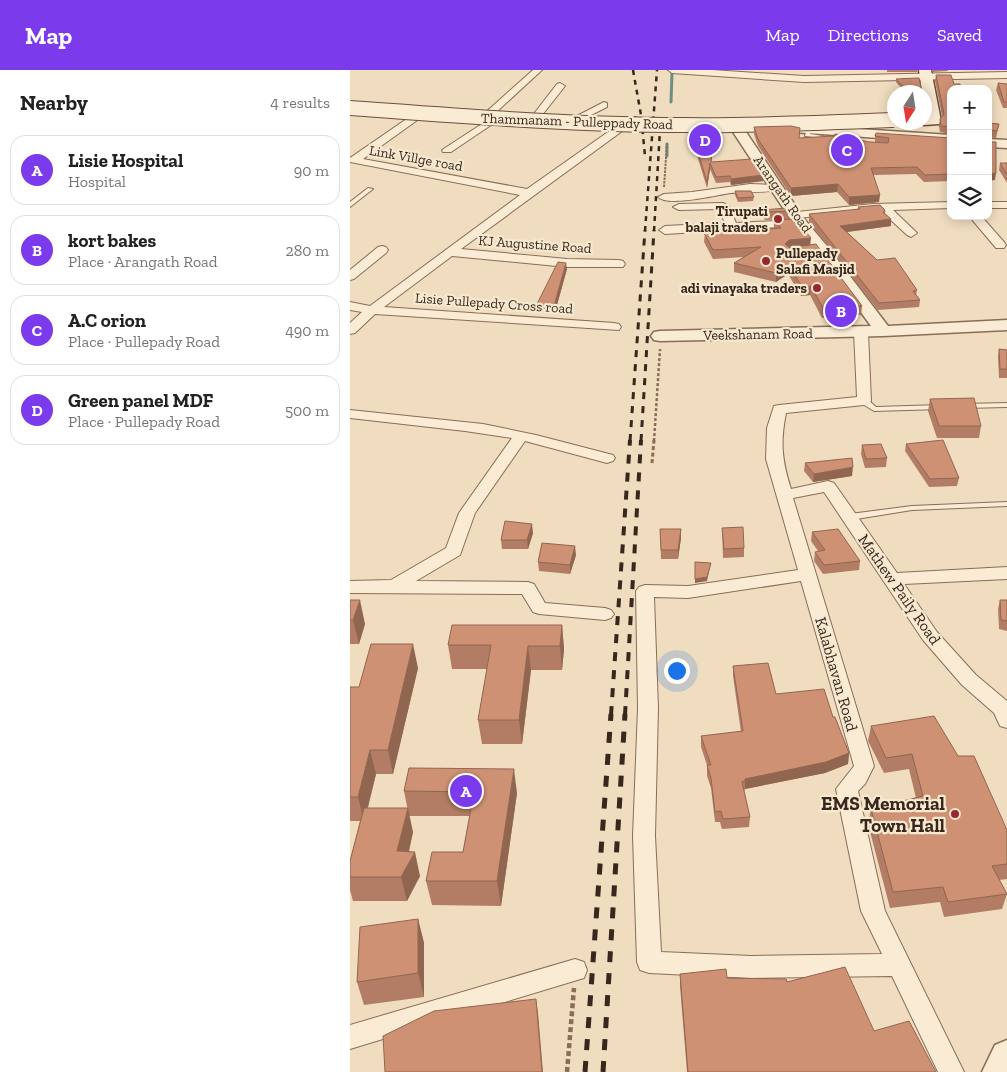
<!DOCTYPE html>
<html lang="en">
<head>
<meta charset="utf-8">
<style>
	:root { --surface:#fff; --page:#f2f2f2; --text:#222; --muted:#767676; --line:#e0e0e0; --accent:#7c3aed }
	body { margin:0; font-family:"Zilla Slab",serif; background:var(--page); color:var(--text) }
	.controls { position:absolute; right:15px; top:15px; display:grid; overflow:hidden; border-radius:10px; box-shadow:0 2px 12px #0003 }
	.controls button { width:45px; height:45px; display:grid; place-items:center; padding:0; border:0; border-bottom:1px solid var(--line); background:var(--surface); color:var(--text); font:25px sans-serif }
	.compass { position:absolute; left:537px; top:15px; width:45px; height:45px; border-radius:50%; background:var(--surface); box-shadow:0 2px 12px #0003; rotate:192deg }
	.you { position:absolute; left:326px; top:600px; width:18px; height:18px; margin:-12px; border:4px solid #fff; border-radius:50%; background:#1a73e8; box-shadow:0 0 0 8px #1a73e833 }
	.badge { display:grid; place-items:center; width:32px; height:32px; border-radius:50%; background:var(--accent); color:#fff; font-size:16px; font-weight:700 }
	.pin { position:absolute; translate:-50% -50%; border:2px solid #fff; box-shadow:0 1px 5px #0006 }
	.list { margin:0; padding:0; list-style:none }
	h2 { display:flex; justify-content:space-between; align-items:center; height:65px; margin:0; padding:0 20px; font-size:21px }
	h2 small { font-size:16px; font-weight:400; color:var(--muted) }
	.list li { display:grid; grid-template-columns:32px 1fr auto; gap:15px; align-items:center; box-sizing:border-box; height:70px; margin:0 10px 10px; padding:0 10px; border:1px solid var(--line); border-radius:15px }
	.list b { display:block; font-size:19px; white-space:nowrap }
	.list p { margin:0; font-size:16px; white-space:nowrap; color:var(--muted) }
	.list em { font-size:16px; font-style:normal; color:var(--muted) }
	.icon { flex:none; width:28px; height:28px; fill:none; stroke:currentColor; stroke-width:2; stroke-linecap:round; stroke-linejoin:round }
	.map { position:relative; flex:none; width:657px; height:1002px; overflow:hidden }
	header { display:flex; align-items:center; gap:30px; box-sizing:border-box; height:70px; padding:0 25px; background:var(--accent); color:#fff }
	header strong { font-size:24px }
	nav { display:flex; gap:28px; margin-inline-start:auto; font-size:18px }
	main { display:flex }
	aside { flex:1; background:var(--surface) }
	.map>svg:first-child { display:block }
</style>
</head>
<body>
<header>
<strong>Map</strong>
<nav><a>Map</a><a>Directions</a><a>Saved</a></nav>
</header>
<main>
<aside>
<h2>Nearby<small>4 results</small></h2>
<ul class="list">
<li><span class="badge">A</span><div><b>Lisie Hospital</b><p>Hospital</p></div><em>90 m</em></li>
<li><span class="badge">B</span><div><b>kort bakes</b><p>Place · Arangath Road</p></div><em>280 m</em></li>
<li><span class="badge">C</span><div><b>A.C orion</b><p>Place · Pullepady Road</p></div><em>490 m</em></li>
<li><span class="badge">D</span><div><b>Green panel MDF</b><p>Place · Pullepady Road</p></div><em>500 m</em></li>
</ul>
</aside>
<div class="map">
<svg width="657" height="1002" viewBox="0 0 657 1002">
	<rect width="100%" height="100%" fill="#f0ddc0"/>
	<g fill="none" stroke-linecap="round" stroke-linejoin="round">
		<path stroke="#6a9083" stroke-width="3" d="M321 32 322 2
			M317 74V86"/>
		<defs>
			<path id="service" d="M459 58 461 59 460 64 473 66V68L455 66 457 59Z
				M18 118 23 119 0 137V132Z
				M511 329H517L526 337 591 335 595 337 591 339 524 341 511 333Z
				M657 333V337L614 338 610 336 614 334Z
				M657 432V436L562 440 500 450 496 447 500 444 562 436Z"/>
			<path id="minor" d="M183 0H192L142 46H136V42Z
				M318 0H362L454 6 657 2V8L454 12 322 3Z
				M210 13 215 16 189 49H183V45L207 14Z
				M254 32 257 33V37L231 50 228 51 223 48Z
				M51 42 68 43 73 46 13 89 177 119 275 50 276 47H286V51L111 179 217 189 269 190 273 191 275 194 273 197H217L102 186 34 237 264 253 269 254 271 257 269 260 25 244 5 263 0 264V253L12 242 0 240V232L20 236 170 125 0 92V88L58 48 48 47V43Z
				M141 48 146 51 144 53 101 82H93L92 80Z
				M400 114 428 115 433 118C429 123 391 122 381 123 366 125 318 137 308 127L314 124 342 122Z
				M601 132V138L543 140 567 163 561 167 557 165 530 140 447 148 441 145 447 142 523 134Z
				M638 132H657V138H638Z
				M373 133 379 136 386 153 447 150 453 153 447 156 315 164 309 160 315 156 375 153 369 139 329 140 323 137 329 134Z
				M619 146H631L654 172 656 175 654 178H646Z
				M32 176 36 177 38 180 36 183 4 209 0 210V200L28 177Z
				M511 258 518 262 521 331 519 334 514 335 436 343C430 373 432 390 441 419L478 411 484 413 547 503 657 497V509L554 514 587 562 626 605 657 631V658L650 656 644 643 612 615 573 570 474 422 443 428 524 696 515 714 508 721 535 841 614 1002H588L542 906 401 908 299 903 290 900 287 892 283 766 288 638 286 521 289 517 295 515 338 516 448 500 416 389 417 358 424 336 429 335 507 327 504 262ZM451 511 504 696 486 719 511 841 532 884 401 886 311 882 305 766 308 638 304 527 338 528Z
				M0 340 133 354 186 365 263 385 265 388 263 391 257 393 175 371 125 443 110 485 66 511 178 512 184 514 195 533 255 538 261 540 264 544 261 548 255 550 189 544 183 542 172 524 0 523V511L41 510 96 478 109 443 162 368 115 361 0 348Z
				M225 889 234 892 237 900 234 908 0 979V955Z"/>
			<path id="tertiary" d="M387 55 392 56 455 150 477 176 538 256 657 250V260L533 266 310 271 304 270 301 266 304 262 310 261 521 256 467 182 445 156 381 59Z
				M447 55 601 65V73L442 62 441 59 442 56Z
				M638 69 657 70V78L638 77Z
				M657 970V1002H632L645 975Z"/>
			<path id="secondary" d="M569 0H581L591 51 589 54 574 55 568 52H574V47H576L574 22H572Z"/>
		</defs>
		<use href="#service" stroke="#896d57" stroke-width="2"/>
		<use href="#minor" stroke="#896d57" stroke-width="2"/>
		<use href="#tertiary" stroke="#896d57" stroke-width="3"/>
		<use href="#secondary" stroke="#6b4e3b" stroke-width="3"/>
		<path stroke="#896d57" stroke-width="2" stroke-dasharray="2.5 1" stroke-linecap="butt" d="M314 117 317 73"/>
		<path stroke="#896d57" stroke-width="2.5" stroke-dasharray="3 2" stroke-linecap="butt" d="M304 371 310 279"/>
		<path stroke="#896d57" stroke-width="3" stroke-dasharray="4 2.5" stroke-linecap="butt" d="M302 393 304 370"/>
		<path stroke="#896d57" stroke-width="4.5" stroke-dasharray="5 3" stroke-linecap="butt" d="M217 1002 224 918"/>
		<use href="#service" fill="#faebd4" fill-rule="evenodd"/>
		<use href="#minor" fill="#faebd4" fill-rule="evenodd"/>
		<use href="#tertiary" fill="#faebd4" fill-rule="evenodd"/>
		<use href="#secondary" fill="#faebd4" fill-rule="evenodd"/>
		<path stroke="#38271c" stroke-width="2.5" stroke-dasharray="5 5" stroke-linecap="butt" d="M283 0 291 45 295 86
			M295 161 307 0
			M304 161 310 60"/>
		<path stroke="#38271c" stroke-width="3" stroke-dasharray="7 7" stroke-linecap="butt" d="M280 371 295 160
			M291 371 304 160"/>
		<path stroke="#38271c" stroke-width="4" stroke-dasharray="9 9" stroke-linecap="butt" d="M261 645 280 370
			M275 645 291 370"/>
		<path stroke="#38271c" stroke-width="5" stroke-dasharray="11 11" stroke-linecap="butt" d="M235 1002 261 644
			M253 1002 275 644"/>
		<defs>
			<path id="secondary-bridge" d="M0 38C111 46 221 55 332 55 403 56 473 53 544 50"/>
		</defs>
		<use href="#secondary-bridge" stroke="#6b4e3b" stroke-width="16" stroke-linecap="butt"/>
		<use href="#secondary-bridge" stroke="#faebd4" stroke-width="14"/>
	</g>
	<path fill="#b27d64" d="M537 0H568L567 2H537Z
		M582 0H598V1L583 2Z
		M586 5 604 14 601 19V64L590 62 589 56 590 49 592 46 585 11Z
		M546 9 572 22H555L546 12Z
		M648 13 657 14V38H653L646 20Z
		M638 53 649 54 646 68 638 67Z
		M404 57 449 68 525 72V66L601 68V111L574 112 566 104 523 105 529 132 499 135 487 122 441 126 408 76 404 64Z
		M346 59H364L361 92 413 111 381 115 380 112 366 113 360 99 357 118 346 82Z
		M650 93H657V113L649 100Z
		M385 121 404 127 403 131 388 132 385 125Z
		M508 137 535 142V143L541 156 497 162 527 190 567 220 566 225 570 230 569 237 528 240 459 152V144L507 140Z
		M413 140 438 141V149L415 150 413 147Z
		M424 150 460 175 512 236 511 245 472 248 460 225 451 226 438 204 426 212 384 202V193L394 187 363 189 354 172 356 155 379 163 424 158Z
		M217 199 205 242 188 241 187 234Z
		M649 279 657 280V308H649L648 287Z
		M580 329 631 356 629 368H587L578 341Z
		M556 374 609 408 607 416 579 417 555 381Z
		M512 375 537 388 536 397 515 398 511 384Z
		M455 393 502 406 463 412 454 401Z
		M372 458 394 478V487L373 488Z
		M310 459H331V468L328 489H311Z
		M462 462 510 491 509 500 473 504 464 491 465 482 468 481 461 471Z
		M183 463 178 479H152L151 470Z
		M226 485 220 504 189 501 188 492Z
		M0 530 15 554 9 574H0Z
		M650 530H657V561L649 559 648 539Z
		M212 555 214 579 212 600H181L172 674H132L128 650 137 599H102L98 575Z
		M383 596 426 624 483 647 499 683 498 694 475 703 395 719 394 722 400 747 399 757 372 759 370 752H365L361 718 357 706V695L351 677V666L391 662 383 606Z
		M68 598 43 704H26L18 738 63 762 59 782 70 806 57 831H3L0 820V791L10 751H0V617H9Z
		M521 656 608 686 657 760V809L649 810 657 824 652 839 594 847 590 832 540 838 518 754 521 739 566 728 559 699 534 703 518 671Z
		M59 698 167 723 151 836 82 835 76 811 113 782 120 746H59L54 721Z
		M68 849 74 873V927L14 935 7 912Z
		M330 904 437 912 524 961 337 1002 330 916Z"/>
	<path fill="#916651" d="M360 93V99L357 118V112Z
		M646 103 645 110 638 111V104Z
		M413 105V111L381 115V109Z
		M488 114 487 122 441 126V118Z
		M530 125 529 132 499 135V127Z
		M541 149V156L489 163 490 156Z
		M461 168 460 177 439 179 435 174 439 170Z
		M216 193 217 199 205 242 204 236Z
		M439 195 438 204 426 212V203Z
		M461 216 460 225 451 226 452 217Z
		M503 397 502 406 463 412 464 404Z
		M182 454 183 463 178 479 177 470Z
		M331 459V468L328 489V480Z
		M225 476 226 485 220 504V495Z
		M361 493 360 497 357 511 345 513V509Z
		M10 530 15 554 9 574 3 550Z
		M212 555 214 579 212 600 210 576Z
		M63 574 68 598 43 704 38 680Z
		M178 576 181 600 172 674 169 650Z
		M20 680 26 704 14 751 8 727Z
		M499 683 498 694 475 703 395 719V709Z
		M164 699 167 723 151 836 147 811Z
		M58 738 63 762 54 801 65 782 70 806 57 831 51 807 47 781Z
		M68 849 74 873V927L68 903Z
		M186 929 188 943 193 1002H192Z"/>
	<path fill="#cf9174" stroke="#916651" d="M586 5H601L604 14H610L611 19H601V57L591 56 590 49 594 44Z
		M569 8 572 22H558L546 9Z
		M648 13 657 14V32H654Z
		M638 53 649 54 647 61 639 60 638 61Z
		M441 56 450 58 449 68 484 66 485 64 519 72 538 73 539 68 525 66 526 63 601 68V104L575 105 567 97 521 98 530 125 499 127 488 114 441 118 408 69 404 57Z
		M346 59H364L361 92 402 89 413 105 381 109 380 106 366 107 360 93 357 112 346 76Z
		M638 72H646V103L638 104Z
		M650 93H657V104Z
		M385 121H401L404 127 388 128Z
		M530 135 534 139 535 142H533L541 149 490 156 527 190 545 188 567 220 563 221 570 230 529 233 459 144 510 139 508 137Z
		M436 138 438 141 415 142 413 140Z
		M445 149 461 168 439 170 435 174 440 178 466 174 512 236 473 238 461 216 452 217 439 195 426 203 384 193 411 177 363 180 354 163 357 162 356 155 374 153 379 163 431 158 424 150Z
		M208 192 216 193 204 236 187 234Z
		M649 279 657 280V299H650Z
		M624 328 631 356H589L580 329Z
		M593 370 609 408 580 409 556 374Z
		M531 374 537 388 516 389 512 375Z
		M502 388 503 397 464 404 455 393Z
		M155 451 182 454 177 470H151Z
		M393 457 394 478 374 479 372 458Z
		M310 459H331L328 480H311Z
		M488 459 510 491 474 495 465 482 475 480 462 462Z
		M192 473 225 476 220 495 188 492Z
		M345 492 361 493 357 507 345 509Z
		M0 530H10L3 550H0Z
		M650 530H657V551L651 550Z
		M102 555H212L210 576H178L169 650H128L141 575H98Z
		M21 574H63L38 680H20L8 727H0V617H9Z
		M418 593 426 624 474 619 483 647H485L499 683 476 692 395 709V711L392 712 400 747 373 749 371 741 365 742 361 708 357 695H361L351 666 393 661 383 596Z
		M584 646 608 686H624L657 760V794L642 796 657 824 598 832 593 817 543 822 521 739 573 726 562 684 536 688 521 656Z
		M59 698 164 699 147 811H76L82 782H113L124 722 54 721Z
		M14 738H58L47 781 65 782 51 807H0V791Z
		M68 849V903L7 912 10 857Z
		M495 897 524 961 559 951 586 1002H337H338L330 904 376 899 377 908 436 909 437 912Z
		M186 929 192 1002H35L33 966 84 941Z"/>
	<g fill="#9b2532" stroke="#f7e8d0" stroke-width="2">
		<circle cx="428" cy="149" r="5"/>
		<circle cx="416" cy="191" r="5"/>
		<circle cx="467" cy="218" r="5"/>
		<circle cx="605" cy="744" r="5"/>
	</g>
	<g text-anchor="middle" stroke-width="4.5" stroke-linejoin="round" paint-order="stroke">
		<g font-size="14" fill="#38271c" stroke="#f7e8d0">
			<text transform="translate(227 51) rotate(2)" y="5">Thammanam - Pulleppady Road</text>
			<text transform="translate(66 88) rotate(10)" y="5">Link Villge road</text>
			<text transform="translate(433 124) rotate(55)" y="5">Arangath Road</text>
			<text transform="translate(185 174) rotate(4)" y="5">KJ Augustine Road</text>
			<text transform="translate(144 233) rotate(4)" y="5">Lisie Pullepady Cross road</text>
			<text transform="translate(408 264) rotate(-1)" y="5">Veekshanam Road</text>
		</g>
		<g font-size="14" font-weight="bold" fill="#38271c" stroke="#f7e8d0" text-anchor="end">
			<text x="418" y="146">Tirupati<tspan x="418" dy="16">balaji traders</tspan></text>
			<text x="426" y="188" text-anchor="start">Pullepady<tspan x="426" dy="16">Salafi Masjid</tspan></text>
			<text x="457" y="223">adi vinayaka traders</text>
		</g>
		<g font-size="16" fill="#38271c" stroke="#f7e8d0">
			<text transform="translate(550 519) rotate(55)" y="6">Mathew Paily Road</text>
			<text transform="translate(487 604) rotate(74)" y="6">Kalabhavan Road</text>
		</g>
		<g font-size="19" font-weight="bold" fill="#38271c" stroke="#f7e8d0" text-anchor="end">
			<text x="595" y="740">EMS Memorial<tspan x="595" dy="22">Town Hall</tspan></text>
		</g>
	</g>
</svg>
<div class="controls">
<button>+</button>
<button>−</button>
<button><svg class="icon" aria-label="layers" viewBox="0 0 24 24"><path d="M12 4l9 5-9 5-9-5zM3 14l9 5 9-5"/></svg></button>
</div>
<svg class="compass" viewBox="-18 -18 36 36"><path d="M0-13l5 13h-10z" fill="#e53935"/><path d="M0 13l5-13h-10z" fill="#767676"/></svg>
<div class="you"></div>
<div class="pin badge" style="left:116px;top:721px">A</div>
<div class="pin badge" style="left:491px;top:241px">B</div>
<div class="pin badge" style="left:497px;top:80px">C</div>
<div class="pin badge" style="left:355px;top:70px">D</div>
</div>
</main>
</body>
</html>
